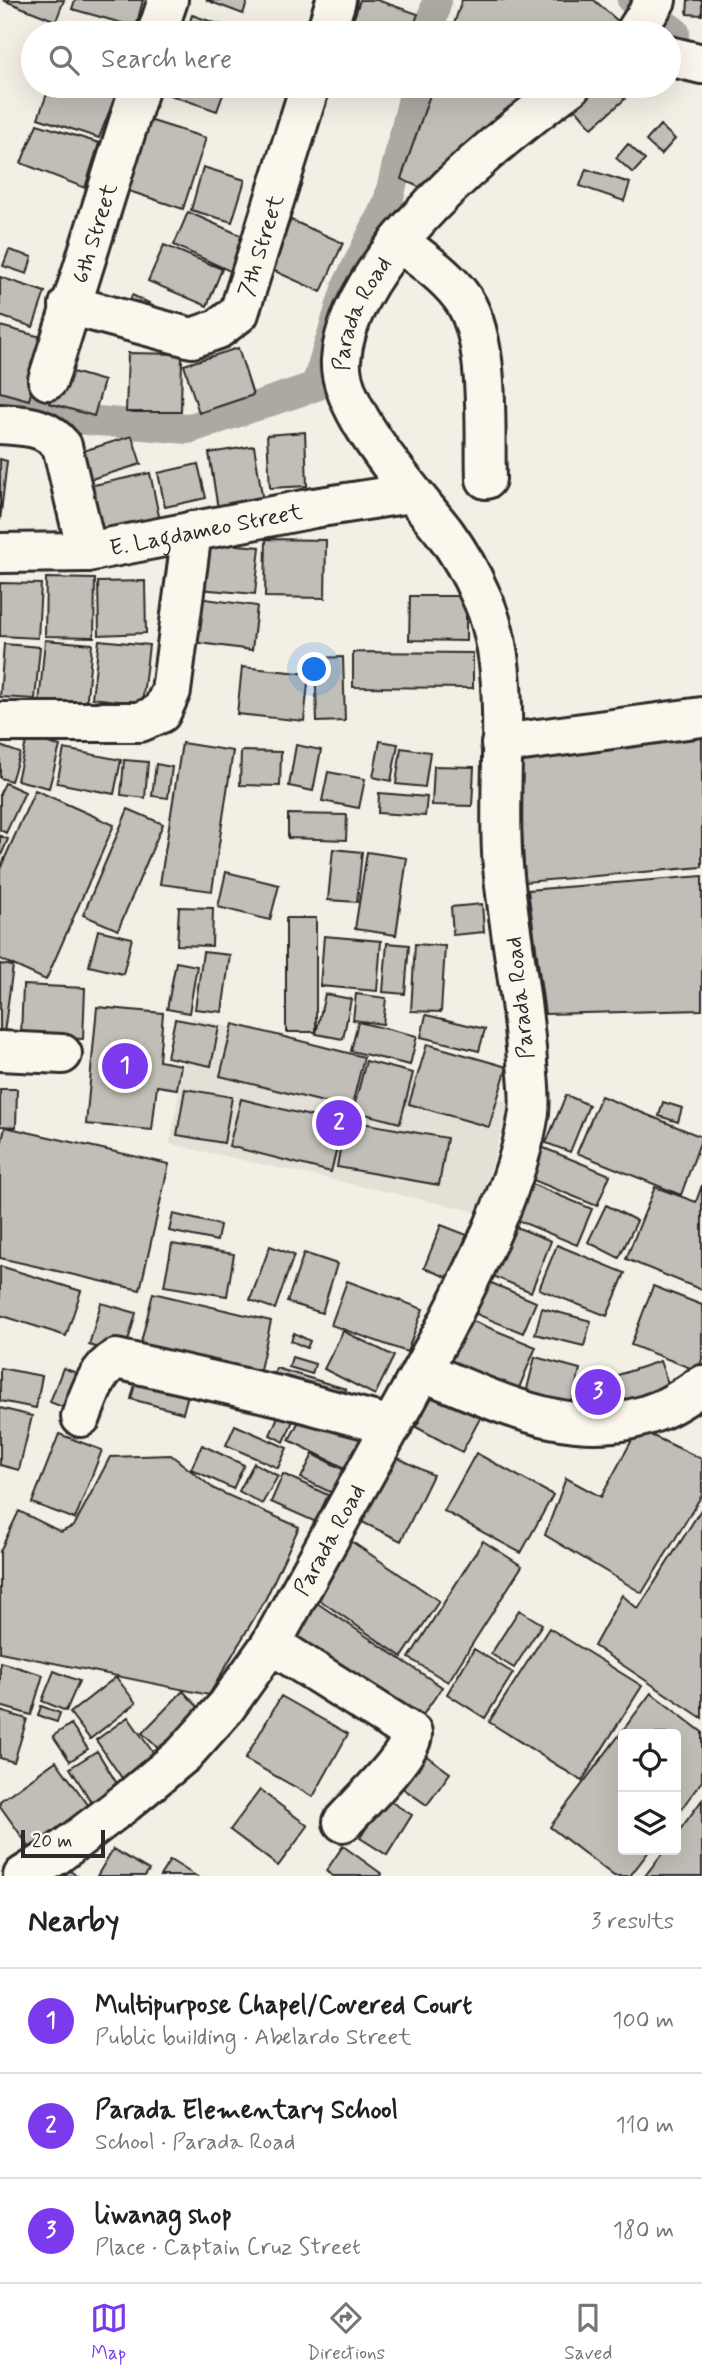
<!DOCTYPE html>
<html lang="en">
<head>
<meta charset="utf-8">
<style>
	:root { --surface:#fff; --page:#f2f2f2; --text:#222; --muted:#767676; --line:#e0e0e0; --accent:#7c3aed }
	body { margin:0; font-family:Mynerve,sans-serif; background:var(--page); color:var(--text) }
	.controls { position:absolute; right:21px; bottom:21px; display:grid; overflow:hidden; border-radius:7px; box-shadow:0 7px 28px #0002 }
	.controls button { width:63px; height:63px; display:grid; place-items:center; padding:0; border:0; border-bottom:2px solid var(--line); background:var(--surface); color:var(--text); font:35px sans-serif }
	.scale { position:absolute; left:21px; bottom:18px; width:84px; box-sizing:border-box; padding-left:7px; border:4px solid #2b2b2b; border-top:0; font-size:19px; line-height:24px; white-space:nowrap; color:#2b2b2b; -webkit-text-stroke:5px #fbf7ec; paint-order:stroke }
	.you { position:absolute; left:315px; top:670px; width:24px; height:24px; margin:-18px; border:5px solid #fff; border-radius:50%; background:#1a73e8; box-shadow:0 0 0 10px #1a73e833 }
	.badge { display:grid; place-items:center; width:46px; height:46px; border-radius:50%; background:var(--accent); color:#fff; font-size:23px; font-weight:700 }
	.pin { position:absolute; translate:-50% -50%; border:4px solid #fff; box-shadow:0 2px 7px #0006 }
	.list { margin:0; padding:0; list-style:none }
	h2 { display:flex; justify-content:space-between; align-items:center; height:91px; margin:0; padding:0 28px; font-size:30px }
	h2 small { font-size:23px; font-weight:400; color:var(--muted) }
	.list li { display:grid; grid-template-columns:46px 1fr auto; gap:21px; align-items:center; box-sizing:border-box; height:105px; padding:0 28px; border-top:2px solid var(--line) }
	.list b { display:block; font-size:26px; white-space:nowrap }
	.list p { margin:0; font-size:23px; white-space:nowrap; color:var(--muted) }
	.list em { font-size:23px; font-style:normal; color:var(--muted) }
	.icon { flex:none; width:38px; height:38px; fill:none; stroke:currentColor; stroke-width:2; stroke-linecap:round; stroke-linejoin:round }
	.map { position:relative; flex:none; width:702px; height:1876px; overflow:hidden }
	.search { position:absolute; background:var(--surface); box-shadow:0 7px 28px #0002; left:21px; right:21px; top:21px; height:77px; display:flex; align-items:center; gap:18px; box-sizing:border-box; padding:0 24px; border-radius:38px; color:var(--muted); font-size:26px }
	.sheet { height:406px; background:var(--surface) }
	nav { display:flex; justify-content:space-around; align-items:center; box-sizing:border-box; height:98px; border-top:2px solid var(--line); background:var(--surface); font-size:19px; color:var(--muted) }
	nav a { display:grid; justify-items:center; gap:4px }
	nav .on { color:var(--accent) }
	.map>svg:first-child { display:block }
</style>
</head>
<body>
<div class="map">
<svg width="702" height="1876" viewBox="0 0 702 1876">
	<rect width="100%" height="100%" fill="#f3efe4"/>
	<filter id="ink" filterUnits="userSpaceOnUse"><feTurbulence type="fractalNoise" baseFrequency=".0143" numOctaves="2"/><feDisplacementMap in="SourceGraphic" scale="14" xChannelSelector="R" yChannelSelector="G"/><feConvolveMatrix kernelMatrix="1 2 1 2 8 2 1 2 1" color-interpolation-filters="sRGB"/></filter>
	<g filter="url(#ink)">
		<path fill="#e4e0d6" d="M192 1017 510 1102 478 1212 170 1144Z"/>
		<g fill="none" stroke-linecap="round" stroke-linejoin="round">
			<path stroke="#aca9a2" stroke-width="30" d="M632 0 675 32
				M429 33 437 0
				M0 402 64 418 188 429 316 386 347 286 388 202 416 86"/>
		</g>
		<path fill="#c0beb6" stroke="#2b2b2b" stroke-width="2" d="M3 0H64L56 21Z
			M75 0H143L136 27 72 9Z
			M206 0H248L243 14Z
			M360 0H377L418 14 411 33H349Z
			M462 0H594L619 22 605 33H451Z
			M688 0H702V15L687 14Z
			M192 15 241 32V33H186Z
			M73 23 102 33H69Z
			M50 86H86L116 94 99 138 38 118Z
			M160 86H226L217 111 158 91Z
			M363 86H393L390 95Z
			M433 86H540L419 187 401 179Z
			M597 86H613L625 99 592 128 574 107Z
			M149 120 206 138 183 209 126 190Z
			M37 124 99 143 85 188 21 163Z
			M660 125 675 139 661 155 646 141Z
			M628 144 645 160 633 173 616 158Z
			M203 167 245 180 232 222 191 210Z
			M586 169 630 183 624 201 580 186Z
			M188 212 247 238 232 272 174 245Z
			M291 220 343 243 321 292 268 268Z
			M164 245 222 269 207 306 148 281Z
			M9 250 32 257 27 274 3 266Z
			M0 277 45 292 33 327 0 316Z
			M132 295 149 303 143 315 127 308Z
			M0 326 45 338 29 400 0 392Z
			M238 348 253 395 199 413 184 365Z
			M128 353 182 354 181 412H126Z
			M59 368 104 381 94 416 49 403Z
			M305 432 307 486 270 488 267 435Z
			M132 436 141 464 78 483 70 455Z
			M254 446 263 501 218 509 209 453Z
			M0 459 7 461 0 521Z
			M198 464 206 498 165 507 158 473Z
			M150 473 160 521 99 534 89 486Z
			M266 539 326 540 325 598 265 597Z
			M203 542 260 547 255 594 199 589Z
			M46 578 95 579 94 637 45 636Z
			M145 581 146 633 99 635 98 582Z
			M0 583 41 584 38 638 0 636Z
			M410 596H466V641L409 640Z
			M198 598 257 606 252 650 192 642Z
			M45 640 92 644 86 708 39 704Z
			M99 640 149 645 142 704 92 698Z
			M4 644 40 647 35 699 0 697Z
			M353 652 473 653V688L353 687Z
			M343 657 345 721 317 722 315 658Z
			M242 667 309 674 304 721 237 714Z
			M702 732V867L525 882 518 762Z
			M27 738 60 746 49 788 17 780Z
			M380 741 398 744 391 781 373 777Z
			M182 743 233 751 212 891 160 884Z
			M296 745 321 750 313 791 289 786Z
			M0 746 20 753 11 781 0 778Z
			M401 748 430 752 425 787 396 784Z
			M64 749 121 760 114 794 57 783Z
			M241 751 281 752 280 786 240 785Z
			M124 760 148 762 145 798 121 795Z
			M156 764 172 767 168 798 152 796Z
			M434 766 474 767 472 806 432 805Z
			M328 772 365 779 359 808 322 801Z
			M5 783 25 792 6 833 0 830V793Z
			M35 790 114 825 46 980 0 959V869Z
			M379 793 427 797 425 816 378 813Z
			M128 809 163 824 118 930 83 915Z
			M288 814 347 815 346 840 288 838Z
			M0 836 8 839 0 858Z
			M333 849 362 852 357 902 328 900Z
			M367 852 407 858 396 935 355 929Z
			M226 872 279 885 270 920 218 907Z
			M702 876V1010L545 1014 528 890Z
			M482 904 484 932 453 935 451 907Z
			M179 907 213 908 212 946 177 945Z
			M286 918H316V1032H286Z
			M98 930 132 938 123 974 89 966Z
			M324 936 381 941 377 991 320 986Z
			M387 943 409 945 405 994 383 992Z
			M415 944 445 946 441 1012 411 1011Z
			M203 952 230 955 222 1012 195 1009Z
			M176 962 197 966 189 1013 167 1009Z
			M0 964 13 966 4 1033H0Z
			M23 985 85 988 83 1039 21 1036Z
			M325 994 351 999 343 1039 316 1034Z
			M356 994 386 998 383 1024 353 1020Z
			M97 1007 163 1013 159 1061 181 1065 177 1089 157 1086 152 1130 86 1124Z
			M426 1015 485 1029 479 1051 421 1037Z
			M175 1019 219 1027 211 1066 167 1057Z
			M358 1022 417 1036 410 1065 351 1051Z
			M233 1024 364 1057 351 1109 220 1076Z
			M427 1044 507 1067 489 1127 409 1104Z
			M366 1061 413 1073 400 1123 353 1111Z
			M0 1089H17L16 1127 0 1126Z
			M185 1089 232 1097 224 1143 177 1135Z
			M566 1095 589 1105 570 1152 546 1143Z
			M601 1096 702 1137 681 1195 577 1153Z
			M241 1099 343 1124 331 1172 229 1146Z
			M663 1102 682 1108 678 1122 659 1116Z
			M345 1120 447 1138 439 1185 337 1167Z
			M5 1127 169 1164 140 1290 0 1258V1150Z
			M534 1144 610 1175 597 1206 521 1175Z
			M527 1182 592 1209 577 1245 512 1218Z
			M702 1185V1290L626 1259 655 1187 696 1202Z
			M606 1205 637 1221 619 1258 588 1242Z
			M173 1214 220 1225 217 1241 169 1231Z
			M506 1223 551 1241 531 1292 486 1273Z
			M441 1225 467 1235 449 1278 424 1268Z
			M172 1244 234 1254 227 1296 164 1286Z
			M557 1245 625 1273 607 1316 539 1289Z
			M270 1246 294 1255 275 1309 250 1300Z
			M304 1253 337 1264 322 1313 287 1302Z
			M0 1266 81 1291 66 1336 0 1315Z
			M482 1279 536 1302 523 1333 469 1311Z
			M347 1281 423 1309 407 1352 331 1325Z
			M653 1286 702 1305V1359L698 1371 631 1345Z
			M153 1293 271 1321 256 1387 137 1359Z
			M101 1303 136 1313 124 1355 89 1345Z
			M542 1308 591 1321 584 1346 535 1334Z
			M463 1317 536 1347 514 1400 441 1369Z
			M343 1331 394 1356 375 1395 324 1369Z
			M294 1333 310 1341 307 1348 291 1341Z
			M292 1357 315 1364 312 1374 289 1367Z
			M535 1357 580 1369 569 1413 524 1401Z
			M660 1361 670 1389 625 1405 615 1376Z
			M0 1368 42 1376 36 1408 0 1401Z
			M63 1368 91 1378 77 1413 50 1402Z
			M276 1368 346 1389 340 1410 270 1388Z
			M138 1373 190 1387 183 1413 131 1399Z
			M612 1377 615 1404 585 1408 581 1381Z
			M437 1388 483 1413 462 1452 416 1427Z
			M283 1405 297 1411 284 1442 270 1435Z
			M307 1406 364 1434 347 1469 289 1440Z
			M0 1408 32 1416 19 1470 0 1465Z
			M235 1425 287 1448 278 1468 226 1445Z
			M638 1429 702 1459V1495L642 1593 545 1535 566 1478 601 1497Z
			M59 1434 102 1450 75 1519 32 1503Z
			M202 1445 244 1465 233 1489 191 1469Z
			M476 1453 553 1495 521 1553 444 1511Z
			M313 1454 348 1472 336 1495 301 1478Z
			M390 1454 433 1475 401 1541 358 1520Z
			M171 1455 214 1489 299 1527 266 1598 209 1695 0 1652V1551L19 1511 61 1532 74 1526 110 1457Z
			M254 1463 278 1476 262 1504 239 1491Z
			M283 1474 328 1495 316 1522 271 1502Z
			M702 1508V1718L594 1646 622 1595 638 1609Z
			M345 1537 439 1601 402 1657 308 1592Z
			M483 1541 522 1566 448 1682 409 1658Z
			M311 1599 442 1687 414 1728 283 1640Z
			M519 1610 542 1624 514 1668 491 1654Z
			M549 1628 642 1686 582 1781 489 1722Z
			M474 1649 513 1673 485 1718 447 1694Z
			M0 1662 43 1675 31 1715 0 1706Z
			M54 1671 79 1681 66 1711 42 1701Z
			M116 1677 136 1703 90 1739 70 1713Z
			M183 1691 202 1711 162 1752 142 1733Z
			M651 1693 702 1732V1781L676 1816V1734H623V1850H650L630 1876H614L550 1827Z
			M281 1696 348 1734 313 1797 245 1759Z
			M41 1706 60 1713 57 1722 38 1716Z
			M0 1711 27 1719 14 1762 0 1758Z
			M128 1717 159 1761 126 1784 96 1740Z
			M71 1724 88 1749 70 1761 53 1736Z
			M97 1751 119 1787 92 1803 70 1768Z
			M421 1752 450 1773 427 1805 398 1785Z
			M56 1761 89 1806 30 1848 0 1806V1801Z
			M260 1790 308 1826 278 1866 230 1830Z
			M385 1798 412 1815 387 1855 360 1838Z
			M702 1800V1876H645L665 1850H676V1835Z
			M343 1846 382 1874 381 1876H333L326 1871Z
			M113 1849 149 1870 145 1876H97Z
			M170 1860 196 1876H160Z
			M53 1861 78 1876H44Z"/>
		<g fill="none" stroke-linecap="round" stroke-linejoin="round">
			<defs>
				<g id="minor">
					<path d="M157 33 168 0"/>
					<path d="M326 33 336 0"/>
					<path d="M635 33 656 0"/>
					<path d="M669 56 702 64"/>
					<path d="M399 242C420 258 444 274 460 295 492 335 484 430 486 479"/>
					<path id="s1" d="M69 305 192 338 218 329 239 313 310 86"/>
					<path id="s2" d="M48 380 140 86"/>
					<path d="M0 424C26 426 45 425 62 446L87 552"/>
					<path id="s3" d="M0 553 87 552 314 508 411 493"/>
					<path d="M0 722H140L161 713 171 691 192 531"/>
					<path d="M501 744 702 717"/>
					<path d="M0 1051 62 1054"/>
					<path d="M422 1371C499 1402 578 1445 660 1410 675 1404 689 1394 702 1385"/>
					<path d="M81 1417C89 1397 96 1370 116 1359L279 1396 392 1426"/>
					<path d="M271 1644 412 1733C414 1752 358 1805 343 1822"/>
					<path id="s4" d="M23 1876 55 1856 125 1803 184 1754 226 1707 271 1644 442 1334C475 1271 519 1182 529 1112 531 1096 528 1078 527 1062 523 996 509 932 503 866 495 785 517 668 480 594 471 573 458 551 445 533 415 494 337 410 341 360 348 260 495 141 571 86"/>
				</g>
			</defs>
			<use href="#minor" stroke="#2b2b2b" stroke-width="44"/>
			<use href="#minor" stroke="#fbf7ec" stroke-width="38"/>
		</g>
	</g>
	<g text-anchor="middle" stroke-width="5" stroke-linejoin="round" paint-order="stroke">
		<g font-size="23" fill="#2b2b2b" stroke="#fbf7ec">
			<text dy="8" stroke="none"><textPath href="#s2" startOffset="154">6th Street</textPath></text>
			<text dy="8" stroke="none"><textPath href="#s1" startOffset="252">7th Street</textPath></text>
			<text dy="8" stroke="none"><textPath href="#s4" startOffset="1785">Parada Road</textPath></text>
			<text dy="8" stroke="none"><textPath href="#s3" startOffset="208">E. Lagdameo Street</textPath></text>
			<text transform="translate(519 998) rotate(-96)" y="8">Parada Road</text>
			<text dy="8" stroke="none"><textPath href="#s4" startOffset="462">Parada Road</textPath></text>
		</g>
	</g>
</svg>
<div class="controls">
<button><svg class="icon" aria-label="locate" viewBox="0 0 24 24"><circle cx="12" cy="12" r="6"/><path d="M12 2v4M12 18v4M2 12h4M18 12h4"/></svg></button>
<button><svg class="icon" aria-label="layers" viewBox="0 0 24 24"><path d="M12 4l9 5-9 5-9-5zM3 14l9 5 9-5"/></svg></button>
</div>
<div class="scale">20 m</div>
<div class="you"></div>
<div class="pin badge" style="left:125px;top:1066px">1</div>
<div class="pin badge" style="left:339px;top:1123px">2</div>
<div class="pin badge" style="left:598px;top:1392px">3</div>
<div class="search"><svg class="icon" aria-label="search" viewBox="0 0 24 24"><circle cx="10" cy="10" r="6"/><path d="M15 15l6 6"/></svg>Search here</div>
</div>
<section class="sheet">
<h2>Nearby<small>3 results</small></h2>
<ul class="list">
<li><span class="badge">1</span><div><b>Multipurpose Chapel/Covered Court</b><p>Public building · Abelardo Street</p></div><em>100 m</em></li>
<li><span class="badge">2</span><div><b>Parada Elementary School</b><p>School · Parada Road</p></div><em>110 m</em></li>
<li><span class="badge">3</span><div><b>liwanag shop</b><p>Place · Captain Cruz Street</p></div><em>180 m</em></li>
</ul>
</section>
<nav>
<a class="on"><svg class="icon" aria-label="map" viewBox="0 0 24 24"><path d="M3 6l6-2 6 2 6-2v14l-6 2-6-2-6 2zM9 4v14M15 6v14"/></svg>Map</a>
<a><svg class="icon" aria-label="directions" viewBox="0 0 24 24"><path d="M12 3l9 9-9 9-9-9zM9 14v-3h6M13 9l2 2-2 2"/></svg>Directions</a>
<a><svg class="icon" aria-label="saved" viewBox="0 0 24 24"><path d="M7 4h10v16l-5-4-5 4z"/></svg>Saved</a>
</nav>
</body>
</html>
